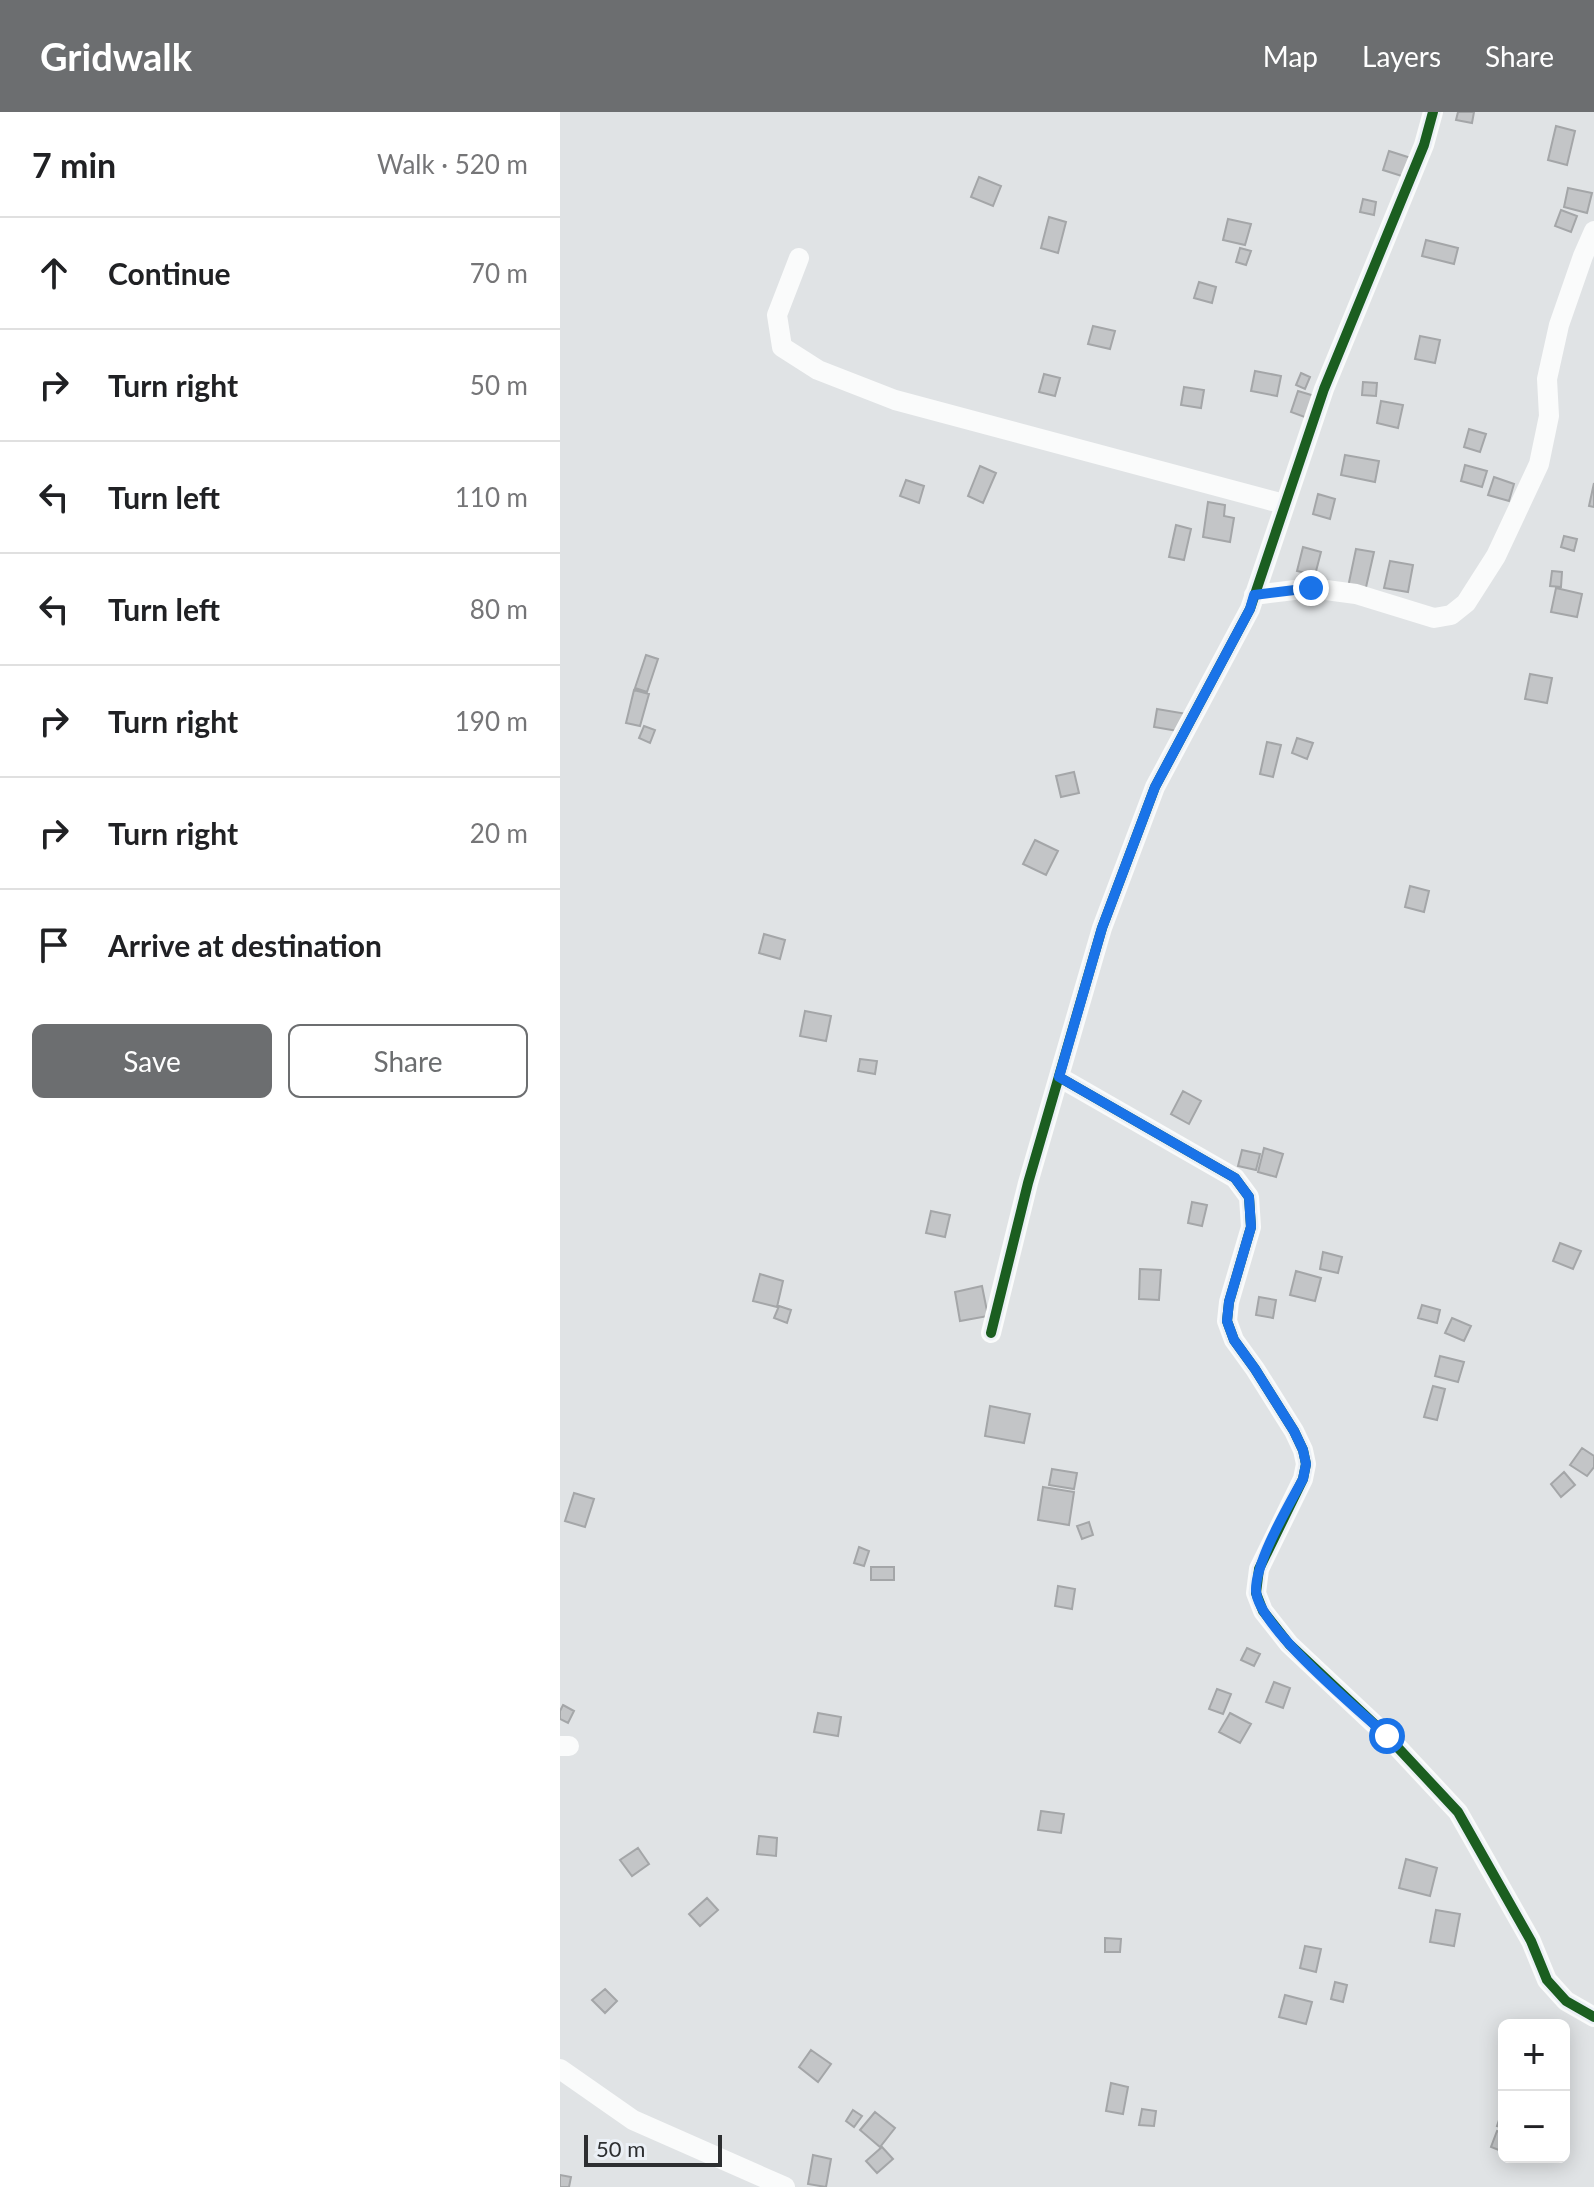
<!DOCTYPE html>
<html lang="en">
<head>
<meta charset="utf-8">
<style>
	:root { --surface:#fff; --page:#f6f6f6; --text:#202124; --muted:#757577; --line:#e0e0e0; --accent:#6c6e70 }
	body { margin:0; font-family:Lato,sans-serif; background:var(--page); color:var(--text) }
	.controls { position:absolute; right:24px; bottom:24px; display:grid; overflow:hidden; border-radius:12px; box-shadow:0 4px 20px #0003 }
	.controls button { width:72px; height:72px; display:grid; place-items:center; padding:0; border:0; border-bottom:2px solid var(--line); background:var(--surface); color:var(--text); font:40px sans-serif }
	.scale { position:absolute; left:24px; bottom:20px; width:138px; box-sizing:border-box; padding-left:8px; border:4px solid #2d2f31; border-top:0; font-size:22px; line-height:28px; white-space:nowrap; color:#2d2f31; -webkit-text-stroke:6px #ebf0f6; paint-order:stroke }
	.stop { position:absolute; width:24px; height:24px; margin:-18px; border:6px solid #1a73e8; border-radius:50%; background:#fff }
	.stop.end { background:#1a73e8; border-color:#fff; box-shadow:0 2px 8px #0008 }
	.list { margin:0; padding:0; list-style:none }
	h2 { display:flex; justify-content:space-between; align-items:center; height:104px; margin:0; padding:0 32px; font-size:34px }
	h2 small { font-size:26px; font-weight:400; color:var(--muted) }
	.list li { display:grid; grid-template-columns:52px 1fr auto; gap:24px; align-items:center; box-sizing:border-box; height:112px; padding:0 32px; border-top:2px solid var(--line) }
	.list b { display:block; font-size:30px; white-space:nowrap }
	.list em { font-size:26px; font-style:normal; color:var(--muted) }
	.actions { display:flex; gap:16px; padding:24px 32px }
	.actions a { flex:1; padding:18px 0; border:2px solid var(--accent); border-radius:12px; text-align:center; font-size:28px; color:var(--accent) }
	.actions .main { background:var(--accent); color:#fff }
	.icon { flex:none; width:44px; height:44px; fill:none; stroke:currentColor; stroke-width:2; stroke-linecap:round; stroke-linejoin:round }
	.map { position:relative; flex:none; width:1034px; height:2075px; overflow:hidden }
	header { display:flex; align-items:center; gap:48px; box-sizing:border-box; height:112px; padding:0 40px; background:var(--accent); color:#fff }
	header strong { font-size:38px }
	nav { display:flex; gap:44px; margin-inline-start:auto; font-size:28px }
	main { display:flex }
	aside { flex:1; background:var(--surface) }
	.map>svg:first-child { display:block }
</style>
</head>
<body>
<header>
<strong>Gridwalk</strong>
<nav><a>Map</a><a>Layers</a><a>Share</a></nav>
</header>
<main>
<aside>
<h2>7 min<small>Walk · 520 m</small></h2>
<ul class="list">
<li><svg class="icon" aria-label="ahead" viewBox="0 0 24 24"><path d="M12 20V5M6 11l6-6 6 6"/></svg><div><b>Continue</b></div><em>70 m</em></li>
<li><svg class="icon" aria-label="right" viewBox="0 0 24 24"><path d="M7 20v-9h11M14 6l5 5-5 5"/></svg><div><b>Turn right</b></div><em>50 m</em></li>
<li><svg class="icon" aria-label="left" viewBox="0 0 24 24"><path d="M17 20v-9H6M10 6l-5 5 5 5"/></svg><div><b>Turn left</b></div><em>110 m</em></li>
<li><svg class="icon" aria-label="left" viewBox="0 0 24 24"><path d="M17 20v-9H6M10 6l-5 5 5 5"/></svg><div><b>Turn left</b></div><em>80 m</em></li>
<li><svg class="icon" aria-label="right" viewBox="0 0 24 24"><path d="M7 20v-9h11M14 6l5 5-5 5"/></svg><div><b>Turn right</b></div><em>190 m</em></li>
<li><svg class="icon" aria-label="right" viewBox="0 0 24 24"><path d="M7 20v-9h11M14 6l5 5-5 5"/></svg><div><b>Turn right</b></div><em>20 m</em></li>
<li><svg class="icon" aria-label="arrive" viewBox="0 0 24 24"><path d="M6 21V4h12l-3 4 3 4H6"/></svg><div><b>Arrive at destination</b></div></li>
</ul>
<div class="actions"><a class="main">Save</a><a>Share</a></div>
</aside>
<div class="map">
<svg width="1034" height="2075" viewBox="0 0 1034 2075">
	<rect width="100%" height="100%" fill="#e0e3e5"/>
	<path fill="#c3c5c7" stroke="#a4a6a8" stroke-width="2" d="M898 0H914L912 11 896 8Z
		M996 14 1015 19 1007 53 988 48Z
		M829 39 854 47 848 66 823 58Z
		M419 65 441 74 433 94 411 85Z
		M1008 76 1032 81 1027 101 1004 95Z
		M803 87 816 90 814 103 800 100Z
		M1001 98 1017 104 1011 120 995 114Z
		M489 105 506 110 498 141 481 136Z
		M668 107 691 112 685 133 663 128Z
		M866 128 898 136 894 152 862 144Z
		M680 136 691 139 686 153 676 150Z
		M639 170 656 175 652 191 634 186Z
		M533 214 555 219 550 237 528 232Z
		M860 224 880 228 875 251 855 247Z
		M695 259 721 264 717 284 691 279Z
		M741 261 750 265 745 277 736 273Z
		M484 262 500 266 495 284 479 280Z
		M803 270 817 271 816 284 802 283Z
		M624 275 644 278 641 296 621 293Z
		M738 279 758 285 750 307 731 300Z
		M821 289 843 293 838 316 817 311Z
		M909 317 926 322 920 340 904 335Z
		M785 343 819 349 815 370 781 363Z
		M905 353 927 359 922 375 901 369Z
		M420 354 436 361 423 391 408 384Z
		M934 365 954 372 949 389 928 383Z
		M346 368 364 374 359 391 340 384Z
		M1034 371V395L1029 394Z
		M758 382 775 387 770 407 753 402Z
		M648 390 665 393 664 404 674 406 670 430 643 425Z
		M616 413 631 417 624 448 609 445Z
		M1004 424 1017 427 1014 439 1001 435Z
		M743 435 761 440 755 463 737 459Z
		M796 437 814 440 804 484 787 480Z
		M830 449 853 453 848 480 824 476Z
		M992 459 1002 460 1001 475 990 474Z
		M996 476 1022 482 1017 505 991 500Z
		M86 543 98 547 87 580 75 576Z
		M970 562 992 566 987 591 965 587Z
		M74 578 89 582 80 614 66 611Z
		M597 597 627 602 624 620 594 615Z
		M84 614 95 618 90 631 79 626Z
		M737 626 753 631 747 647 732 641Z
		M707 630 721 633 713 665 700 662Z
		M514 660 519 681 501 685 496 664Z
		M475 728 498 739 486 763 463 752Z
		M850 774 869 779 864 800 845 795Z
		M204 822 225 828 220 847 199 841Z
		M245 899 271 904 266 929 240 924Z
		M300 947 317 949 315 962 298 959Z
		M623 979 641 989 629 1012 611 1002Z
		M704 1036 723 1042 716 1065 698 1060Z
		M682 1038 700 1042 696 1058 678 1054Z
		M632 1090 647 1093 642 1114 628 1111Z
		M371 1099 390 1103 385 1125 366 1121Z
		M1000 1131 1021 1139 1013 1157 993 1149Z
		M763 1140 782 1145 778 1161 760 1157Z
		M580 1157 601 1158 599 1188 579 1187Z
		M736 1159 761 1166 755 1189 730 1183Z
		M200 1162 223 1169 217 1195 193 1189Z
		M422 1174 428 1204 400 1209 395 1180Z
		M699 1185 716 1188 713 1206 696 1203Z
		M862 1193 880 1198 877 1211 858 1206Z
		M219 1194 231 1198 227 1211 214 1206Z
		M892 1206 911 1214 904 1229 885 1221Z
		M880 1244 904 1250 898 1270 875 1264Z
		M873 1274 885 1277 877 1308 864 1305Z
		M430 1294 470 1302 464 1331 425 1324Z
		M1022 1336 1034 1344V1355L1027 1364 1010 1353Z
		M492 1357 517 1361 514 1377 489 1373Z
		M1004 1360 1015 1373 1001 1385 991 1372Z
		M483 1375 514 1380 509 1413 478 1408Z
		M14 1381 34 1387 25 1415 5 1409Z
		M529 1410 533 1423 522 1427 517 1414Z
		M299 1435 309 1439 304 1454 294 1451Z
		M311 1455H334V1468H311Z
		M498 1474 515 1477 512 1497 495 1494Z
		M687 1536 700 1542 694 1554 681 1548Z
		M714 1570 730 1576 723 1596 706 1590Z
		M657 1577 671 1582 663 1602 649 1597Z
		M3 1593 14 1599 8 1611 0 1607V1599Z
		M258 1601 281 1605 278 1624 254 1620Z
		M670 1601 691 1612 680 1631 659 1620Z
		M481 1699 504 1702 501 1721 478 1718Z
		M199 1724 217 1726 216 1744 197 1742Z
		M78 1736 89 1752 72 1764 60 1748Z
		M846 1747 877 1756 870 1784 839 1776Z
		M147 1786 158 1798 140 1814 129 1802Z
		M876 1798 900 1802 894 1834 870 1830Z
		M545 1826 561 1827 560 1840H545Z
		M745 1834 761 1837 756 1860 740 1856Z
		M775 1870 787 1873 783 1890 771 1887Z
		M45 1877 57 1889 45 1901 32 1888Z
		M725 1883 752 1890 746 1912 719 1905Z
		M251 1938 271 1952 258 1970 239 1955Z
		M551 1971 568 1975 563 2002 546 1999Z
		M943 1996 944 1997V2016L937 2014Z
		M582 1997 596 1999 594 2014 579 2013Z
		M293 1998 302 2004 294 2015 286 2009Z
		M315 2000 335 2016 320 2035 300 2018Z
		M937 2019 944 2022V2040L931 2035Z
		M322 2035 333 2047 317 2061 306 2049Z
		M253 2043 271 2047 266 2075 248 2072Z
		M0 2063 11 2065 9 2075H0Z"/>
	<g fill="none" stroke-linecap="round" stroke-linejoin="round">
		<path stroke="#fafbfb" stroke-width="20" d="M239 146 217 203 222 235 258 258 335 288 724 392
			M694 483 751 476 796 482 874 506 891 503 906 491 936 444 979 352 989 304 987 267 999 213 1023 144 1034 119
			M499 965 675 1066 689 1085 691 1115 669 1190 667 1209 674 1228 695 1257 734 1319 743 1338 746 1352 743 1367 699 1457 696 1481 703 1499 729 1532 827 1624 898 1700 971 1829 987 1868 1006 1889 1034 1905
			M431 1221 468 1071 542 816 595 675 690 497 764 277 864 33 873 0
			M0 1634H9
			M0 1957 73 2008 225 2075"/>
		<defs>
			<path id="cycleway" d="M499 965 675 1066 689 1085 691 1115 669 1190 667 1209 674 1228 695 1257 734 1319 743 1338 746 1352 743 1367 699 1457 696 1481 703 1499 729 1532 827 1624 898 1700 971 1829 987 1868 1006 1889 1034 1905
				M431 1221 468 1071 542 816 595 675 690 497 764 277 864 33 873 0"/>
		</defs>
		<use href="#cycleway" stroke="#ebf0f6" stroke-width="15"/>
		<use href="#cycleway" stroke="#1b5e20" stroke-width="10"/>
	</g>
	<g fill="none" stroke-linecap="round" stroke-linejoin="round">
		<path stroke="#1a73e8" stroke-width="10" d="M751 476 694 483 690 497 595 675 542 816 499 965 675 1066 689 1085 691 1115 669 1190 667 1209 674 1228 695 1257 734 1319 743 1338 746 1352 743 1367C729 1393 695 1450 696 1479 698 1515 799 1598 827 1624"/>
	</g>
</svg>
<div class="controls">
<button>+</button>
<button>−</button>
</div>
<div class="scale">50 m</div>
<div class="stop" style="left:827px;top:1624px"></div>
<div class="stop end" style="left:751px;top:476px"></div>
</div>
</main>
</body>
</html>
